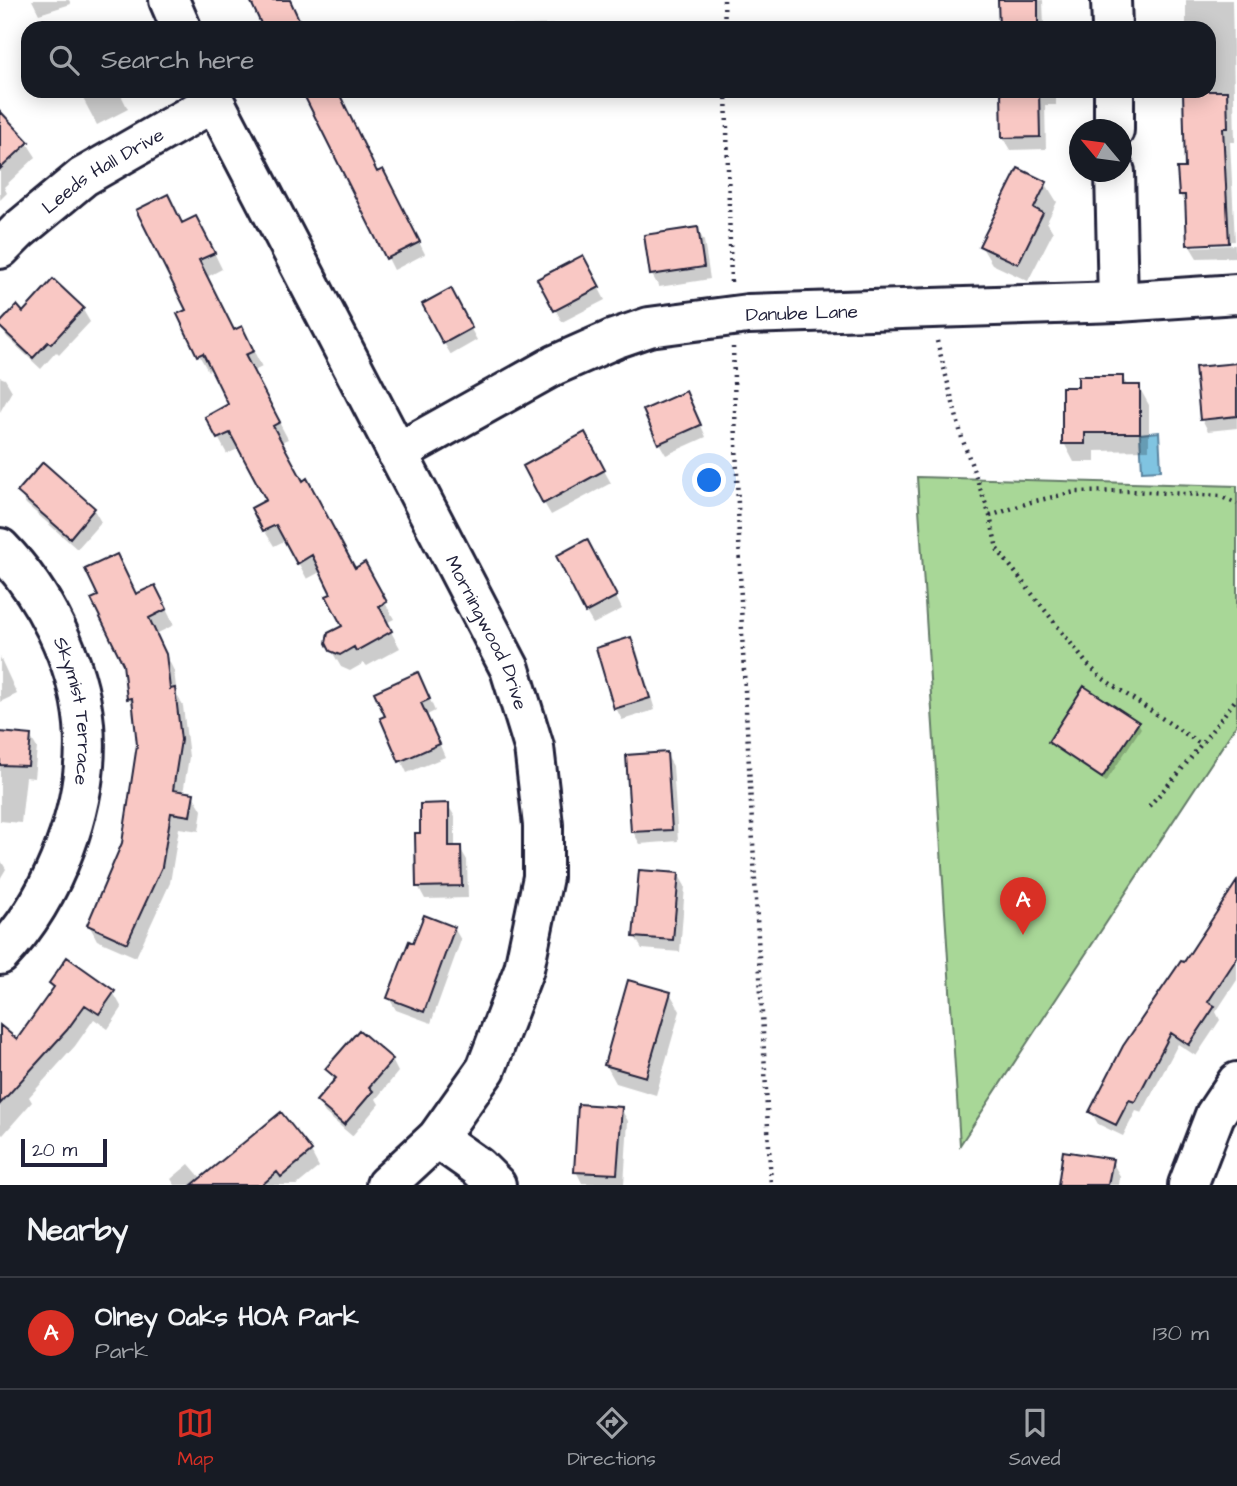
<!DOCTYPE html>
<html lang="en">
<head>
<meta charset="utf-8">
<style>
	:root { --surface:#171b24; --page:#20242c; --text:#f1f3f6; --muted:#9ea1a6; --line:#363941; --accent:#d93025 }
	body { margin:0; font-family:"Architects Daughter",sans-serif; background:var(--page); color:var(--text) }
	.compass { position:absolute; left:1069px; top:119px; width:63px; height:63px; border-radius:50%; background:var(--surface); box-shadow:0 4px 18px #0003; rotate:299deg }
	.scale { position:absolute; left:21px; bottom:18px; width:86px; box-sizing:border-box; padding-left:7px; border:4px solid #22223b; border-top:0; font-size:19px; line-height:24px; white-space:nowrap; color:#22223b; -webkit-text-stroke:5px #fff; paint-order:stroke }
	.you { position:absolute; left:710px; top:481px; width:24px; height:24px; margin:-18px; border:5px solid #fff; border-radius:50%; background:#1a73e8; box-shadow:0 0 0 10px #1a73e833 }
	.badge { display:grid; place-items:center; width:46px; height:46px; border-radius:50%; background:var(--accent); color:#fff; font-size:23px; font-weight:700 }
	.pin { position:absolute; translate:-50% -58px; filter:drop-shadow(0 2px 4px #0008) }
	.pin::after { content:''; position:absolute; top:37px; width:24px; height:21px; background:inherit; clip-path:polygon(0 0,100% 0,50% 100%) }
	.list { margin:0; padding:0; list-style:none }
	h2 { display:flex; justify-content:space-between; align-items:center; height:91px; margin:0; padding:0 28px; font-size:30px }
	h2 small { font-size:23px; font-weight:400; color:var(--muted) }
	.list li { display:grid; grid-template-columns:46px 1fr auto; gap:21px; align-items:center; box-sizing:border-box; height:112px; padding:0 28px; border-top:2px solid var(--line) }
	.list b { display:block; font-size:26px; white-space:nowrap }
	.list p { margin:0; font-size:23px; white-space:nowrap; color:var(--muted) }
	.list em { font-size:23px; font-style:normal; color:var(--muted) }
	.icon { flex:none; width:38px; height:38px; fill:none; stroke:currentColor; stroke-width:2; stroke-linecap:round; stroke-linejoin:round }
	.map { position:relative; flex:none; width:1237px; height:1185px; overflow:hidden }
	.search { position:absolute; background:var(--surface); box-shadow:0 4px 18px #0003; left:21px; right:21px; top:21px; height:77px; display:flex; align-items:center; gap:18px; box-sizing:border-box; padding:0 24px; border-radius:21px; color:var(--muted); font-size:26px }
	.sheet { height:203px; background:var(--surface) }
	nav { display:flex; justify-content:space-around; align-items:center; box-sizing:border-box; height:98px; border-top:2px solid var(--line); background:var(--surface); font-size:19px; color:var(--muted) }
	nav a { display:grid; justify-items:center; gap:4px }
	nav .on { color:var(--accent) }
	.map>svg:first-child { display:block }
</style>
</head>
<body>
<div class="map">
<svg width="1237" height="1185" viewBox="0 0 1237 1185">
	<rect width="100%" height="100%" fill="#fff"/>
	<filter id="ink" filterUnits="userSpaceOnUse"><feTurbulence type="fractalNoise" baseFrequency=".0143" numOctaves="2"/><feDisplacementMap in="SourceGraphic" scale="14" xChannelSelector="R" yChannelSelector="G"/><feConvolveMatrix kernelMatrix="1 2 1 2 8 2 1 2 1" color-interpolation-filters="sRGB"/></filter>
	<g filter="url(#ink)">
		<path fill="#a8d797" stroke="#657c69" stroke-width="2" d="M917 477 1237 486V724L960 1145Z"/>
		<path fill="#80c4e1" stroke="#5a839f" stroke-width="2" d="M1159 432 1161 470 1142 471 1140 434Z"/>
		<path fill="#0003" d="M32 0H69L71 4 39 14Z
			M1000 0H1043L1044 28H1001Z
			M1186 0H1232L1235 142H1230L1235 241 1193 243V247L1235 245 1236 257 1197 258 1189 245 1187 207 1180 195 1187 169 1184 91H1209V28H1186Z
			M587 24 589 28H462V26Z
			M79 91H119L128 109 97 125Z
			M304 91H337L378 174 389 183 425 254 394 270Z
			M1002 91H1056V105H1045L1046 149 1010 150 1003 138Z
			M0 114 27 143 36 157 4 187 7 193 0 200Z
			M1046 184 1057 202 1047 222 1053 232 1028 281 992 264 981 246Z
			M168 196 183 225 205 234 222 269 207 277 235 331 250 344 262 367 252 372 288 439 281 442 302 483 355 570 364 565 394 619 386 623 400 648 367 666 364 663 350 671 341 667 327 643 345 626 334 594 322 571 307 579 286 540 274 546 264 530 268 501 240 448 227 454 207 417 231 405 212 368 208 371 199 355Z
			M697 229 704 241 710 279 659 287 652 275 646 236Z
			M589 269 605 300 562 322 540 280Z
			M53 282 83 310 90 322 59 355 56 352 41 369 7 337 0 325 23 314Z
			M450 291 477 340 451 355 444 343Z
			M1237 364V428L1208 431 1202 419Z
			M0 377 5 379 12 391 0 412Z
			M1122 377 1128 387H1139L1149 405V450L1095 451V462H1074L1064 443Z
			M692 405 706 437 666 455 659 443Z
			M584 435 611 483 551 515 544 503Z
			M43 465 94 510 101 522 77 549 26 504 19 492Z
			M594 553 622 609 593 624 586 612Z
			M137 596 163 603 174 625 156 634 174 671 177 695 183 706 189 757 183 793 193 795 202 810 199 831 179 828 170 883 136 957 97 940 89 925 123 843 139 745 135 709 129 699Z
			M631 639 637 651 655 710 622 720 616 708Z
			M0 657 17 694 0 702Z
			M424 686 435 711 427 715 445 757 407 773 382 719Z
			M1138 723 1141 728 1106 782 1053 747 1050 742Z
			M0 734 30 736 37 748 34 778 26 777 21 823 0 821Z
			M666 754 673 766 678 841 640 844 633 832 628 757Z
			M448 805 455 817V848H460L467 860 468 898 425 899 418 886 422 834Z
			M0 859 6 869 0 879Z
			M678 874 685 886 680 952 642 949 635 937Z
			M1237 885V980L1216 1012 1220 1020 1196 1056 1178 1044 1142 1113 1136 1111 1123 1136 1098 1124 1091 1112Z
			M454 928 461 940 431 1023 396 1010 389 998 414 945Z
			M51 983 113 992 122 1008 108 1029 94 1019 75 1046 29 1097 32 1102 3 1135 0 1133V1035L17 1042 54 989Z
			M670 993 680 1011 656 1095 616 1083 606 1065Z
			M392 1060 398 1072 376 1099 379 1104 352 1136 325 1113 318 1101 335 1082 327 1069Z
			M621 1109 628 1121 624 1185 582 1183 576 1171Z
			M281 1115 311 1152 319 1167 297 1185H175L171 1179 189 1164 202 1179Z
			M1111 1160 1120 1176 1119 1185H1059Z"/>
		<path fill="#f9c8c4" stroke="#22223b" stroke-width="2" d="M250 0H290L303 28H263Z
			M998 0H1038V28H999Z
			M302 91H338L377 172 383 169 420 242 386 259Z
			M1001 91H1039L1040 137 1002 138Z
			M1183 91H1227L1228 128H1223L1229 243 1187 245 1185 195H1179L1177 168H1185Z
			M0 111 29 142 0 169Z
			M1018 168 1047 182 1034 208 1043 213 1018 264 979 246Z
			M168 194 182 223 196 216 215 253 199 260 234 330 242 326 254 351 245 355 280 422 273 426 303 481 307 478 355 568 365 562 387 602 379 606 392 631 356 651 354 647 340 655 330 651 326 643 328 633 342 626 326 596 331 594 312 555 297 564 276 525 263 531 251 508 266 500 230 433 217 439 205 417 228 404 203 353 197 356 177 314 186 310 136 210Z
			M698 227 704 267 650 275 644 235Z
			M583 255 600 287 554 311 537 279Z
			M53 279 84 308 51 344 48 342 33 358 0 327V323L17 305 23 312Z
			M451 288 472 328 443 344 422 304Z
			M1237 363V416L1200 420 1195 367Z
			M1078 376H1123V385H1140V433H1085V444H1062V387H1078Z
			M686 391 701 425 658 444 643 410Z
			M585 432 605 470 543 504 523 466Z
			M43 462 95 508 70 538 17 492Z
			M587 539 617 596 585 613 556 556Z
			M117 554 136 594 155 585 167 609 149 618 166 654 170 689 175 688 181 740 173 790 194 793 190 816 171 813 162 867 127 943 87 925 122 843 137 745 132 698 127 699 123 664 91 599 98 596 85 569Z
			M631 637 650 698 614 709 596 648Z
			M418 672 430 699 421 703 440 744 399 762 380 718 385 716 374 692Z
			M1084 686 1139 722 1102 778 1048 742Z
			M0 732 31 735 28 766 0 765Z
			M667 752 672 830 631 832 626 755Z
			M449 803V846H461L462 886 416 887 415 833H420V804Z
			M639 870 679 873 673 940 633 937Z
			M1237 881V958L1208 1002 1215 1006 1189 1045 1171 1033 1135 1102 1129 1100 1116 1125 1089 1112 1123 1046 1181 961 1184 962Z
			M424 915 455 927 424 1012 387 998 409 941 413 943Z
			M67 957 115 991 99 1014 85 1005 67 1030 0 1104V1025L17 1039 54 987 49 983Z
			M628 980 671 992 646 1077 604 1065Z
			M359 1030 393 1059 369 1087 373 1091 344 1125 316 1101 336 1078 325 1069Z
			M578 1104 622 1107 617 1174 574 1172Z
			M281 1112 312 1151 281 1177 277 1172 262 1185H192Z
			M1063 1151 1113 1159 1108 1185H1058Z"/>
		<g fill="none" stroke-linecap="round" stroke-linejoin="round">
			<defs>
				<g id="minor">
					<path d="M169 0 181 28"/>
					<path d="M1111 0 1112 28"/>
					<path id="s1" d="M209 91 510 669 534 747 543 825V877L524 969 486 1069 437 1138 386 1185"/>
					<path d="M1114 91V130"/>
					<path d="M1115 172 1118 302"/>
					<path id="s2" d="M0 249 19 230 83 177 214 102"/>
					<path id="s3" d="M397 453 555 365 614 339 649 327 748 314 1118 302 1237 294"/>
					<path id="s4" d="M0 548C44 593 78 661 84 724 91 803 54 898 0 955"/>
					<path d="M437 1138 478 1167 496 1185"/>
					<path d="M1188 1185 1215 1115 1237 1082"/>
				</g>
			</defs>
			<use href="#minor" stroke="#22223b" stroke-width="44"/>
			<path stroke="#22223b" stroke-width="4.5" stroke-dasharray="2 5" stroke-linecap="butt" d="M724 0 725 28
				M726 91 731 283
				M937 341 962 438 990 516 997 549 1087 664 1102 678 1202 745
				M733 347 742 633 771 1185
				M990 516 1031 502 1075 492 1131 491 1220 496 1237 504
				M1149 806 1178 774 1237 698"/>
			<use href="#minor" stroke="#fff" stroke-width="38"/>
		</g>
	</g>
	<g text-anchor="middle" stroke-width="6" stroke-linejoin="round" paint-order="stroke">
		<g font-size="19" fill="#22223b" stroke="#fff">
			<text dy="7" stroke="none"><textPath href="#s2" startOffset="130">Leeds Hall Drive</textPath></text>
			<text dy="7" stroke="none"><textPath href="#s3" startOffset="436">Danube Lane</textPath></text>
			<text dy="7" stroke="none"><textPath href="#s1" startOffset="609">Morningwood Drive</textPath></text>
			<text dy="7" stroke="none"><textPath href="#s4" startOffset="184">Skymist Terrace</textPath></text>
		</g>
	</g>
</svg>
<svg class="compass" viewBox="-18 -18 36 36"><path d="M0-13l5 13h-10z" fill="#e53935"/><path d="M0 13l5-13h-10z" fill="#9ea1a6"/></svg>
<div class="scale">20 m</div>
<div class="you"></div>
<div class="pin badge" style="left:1023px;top:935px">A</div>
<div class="search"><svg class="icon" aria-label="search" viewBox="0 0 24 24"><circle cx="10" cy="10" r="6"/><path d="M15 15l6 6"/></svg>Search here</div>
</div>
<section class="sheet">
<h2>Nearby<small></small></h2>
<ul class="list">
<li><span class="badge">A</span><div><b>Olney Oaks HOA Park</b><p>Park</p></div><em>130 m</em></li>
</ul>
</section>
<nav>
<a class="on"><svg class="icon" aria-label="map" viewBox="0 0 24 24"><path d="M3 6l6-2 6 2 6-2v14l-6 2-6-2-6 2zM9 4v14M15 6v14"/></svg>Map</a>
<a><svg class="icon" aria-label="directions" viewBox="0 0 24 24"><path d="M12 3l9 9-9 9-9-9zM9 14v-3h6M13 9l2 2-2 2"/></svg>Directions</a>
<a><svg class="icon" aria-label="saved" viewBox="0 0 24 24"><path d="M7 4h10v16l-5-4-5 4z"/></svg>Saved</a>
</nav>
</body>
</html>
